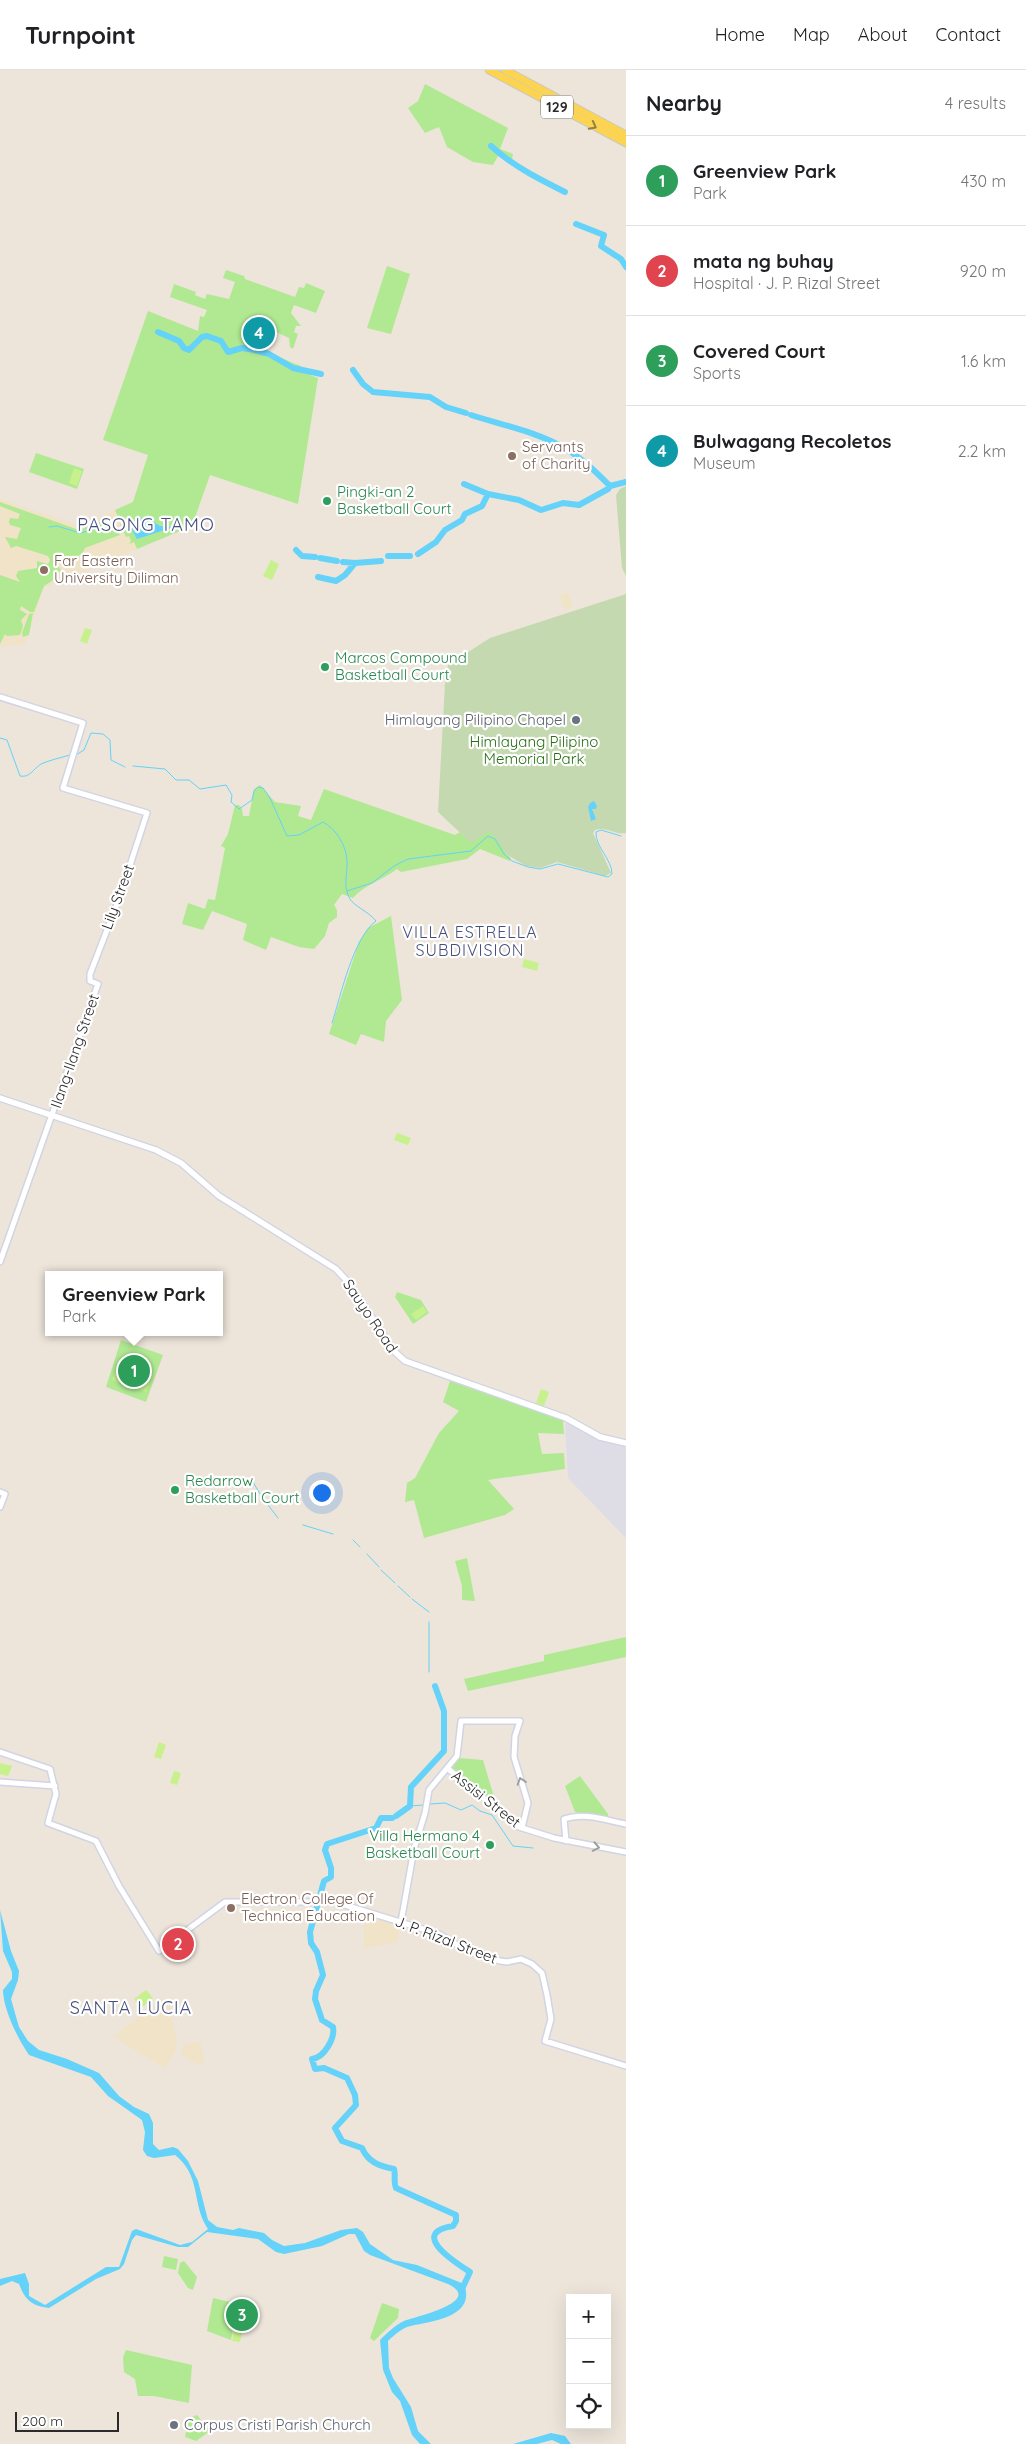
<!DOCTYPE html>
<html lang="en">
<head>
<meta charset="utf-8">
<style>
	:root { --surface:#fff; --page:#f6f6f6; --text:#202124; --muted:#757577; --line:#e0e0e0; --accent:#365cff }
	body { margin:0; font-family:Quicksand,sans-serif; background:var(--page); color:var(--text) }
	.controls { position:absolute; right:15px; bottom:15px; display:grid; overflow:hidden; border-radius:0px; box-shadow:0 5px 20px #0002 }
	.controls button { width:45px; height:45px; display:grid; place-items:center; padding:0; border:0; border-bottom:1px solid var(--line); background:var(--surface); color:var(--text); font:25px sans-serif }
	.scale { position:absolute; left:15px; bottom:12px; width:104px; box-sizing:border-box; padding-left:5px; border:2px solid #2a2a2a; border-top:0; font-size:14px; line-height:18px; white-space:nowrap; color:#2a2a2a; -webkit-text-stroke:4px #fff; paint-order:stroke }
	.you { position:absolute; left:321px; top:1422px; width:18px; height:18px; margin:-12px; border:4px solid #fff; border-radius:50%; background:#1a73e8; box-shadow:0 0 0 8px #1a73e833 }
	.badge { display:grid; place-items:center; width:32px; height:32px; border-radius:50%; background:var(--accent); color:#fff; font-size:16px; font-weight:700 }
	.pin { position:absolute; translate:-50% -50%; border:2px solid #fff; box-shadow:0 1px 5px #0006 }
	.popup { position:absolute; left:45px; top:1201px; width:178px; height:65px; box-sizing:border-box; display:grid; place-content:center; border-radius:0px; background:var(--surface); filter:drop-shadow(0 1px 4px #0005); font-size:16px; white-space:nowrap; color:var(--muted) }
	.popup b { font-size:19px; color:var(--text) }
	.popup::after { content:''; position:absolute; left:50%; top:100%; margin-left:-10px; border:10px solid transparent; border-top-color:var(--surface) }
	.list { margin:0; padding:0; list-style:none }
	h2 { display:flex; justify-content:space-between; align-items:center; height:65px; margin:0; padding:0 20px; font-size:21px }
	h2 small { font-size:16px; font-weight:400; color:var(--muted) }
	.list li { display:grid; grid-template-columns:32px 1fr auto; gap:15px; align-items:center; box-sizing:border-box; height:90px; padding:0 20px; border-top:1px solid var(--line) }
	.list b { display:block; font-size:19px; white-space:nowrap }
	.list p { margin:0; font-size:16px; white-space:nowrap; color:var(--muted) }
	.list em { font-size:16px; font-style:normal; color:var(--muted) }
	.icon { flex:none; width:28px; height:28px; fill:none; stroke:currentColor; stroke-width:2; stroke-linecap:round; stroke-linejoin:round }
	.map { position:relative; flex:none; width:626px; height:2374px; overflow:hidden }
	header { display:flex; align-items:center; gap:30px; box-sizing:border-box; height:70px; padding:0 25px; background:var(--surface); border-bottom:1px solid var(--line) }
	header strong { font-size:24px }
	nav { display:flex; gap:28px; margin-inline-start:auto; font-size:18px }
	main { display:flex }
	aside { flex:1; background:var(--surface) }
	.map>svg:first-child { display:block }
</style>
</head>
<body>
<header>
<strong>Turnpoint</strong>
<nav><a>Home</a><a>Map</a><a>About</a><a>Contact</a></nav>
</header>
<main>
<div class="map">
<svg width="626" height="2374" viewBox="0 0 626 2374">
	<rect width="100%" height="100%" fill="#ede5da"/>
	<path fill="#dedce5" d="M568 1352 593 1367 626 1375V1468L568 1408 565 1354Z"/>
	<path fill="#f1e3c8" d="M148 385 210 405 192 456 44 518 25 574 0 577V429L80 456 133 432Z
		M568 522 573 537 564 540 560 525Z
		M369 1843 399 1853 398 1872 364 1878V1854Z
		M163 1928 170 1938 177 1975 175 1982 165 1998 113 1967Z
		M201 1972 204 1990 200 1996 180 1984 184 1974Z"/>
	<path fill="#b0e992" d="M425 14 508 58 500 79 513 84 511 94 498 86 493 95 473 92 447 77 439 57 425 63 408 38 418 31Z
		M387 196 410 204 391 264 367 258Z
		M226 200 244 206 245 209 295 227 299 217 304 218 306 213 325 221 316 243 294 235 291 243 301 256H296L294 262 298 264 293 279 290 277 289 268 270 259 271 255 253 249 247 271C266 279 281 289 301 296L303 302 318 308 298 434 210 405 192 456 137 479 134 472 129 474 131 471 129 466 126 467 120 454 125 453 124 451H120L115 440 133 432 148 385 103 370 148 241 198 261 200 246 204 247 207 240 170 227 174 214 196 222 195 225 205 229 207 224 229 229 235 212 223 208Z
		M36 383 84 399 77 419 29 402Z
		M0 432 79 460 112 447 120 465 85 478 82 484 71 489 69 486 55 492 61 500 52 511 44 516 34 542H30L21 536 20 540 27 544 21 550 23 556 20 565 7 566 5 564 0 574V505L20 512 16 506 18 501 37 498V491L48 494 50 490 48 486 16 476 11 478 5 467 17 469 21 458 10 455 9 452 10 448 18 449 20 444 0 436Z
		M33 543 29 565 23 567 22 563 29 544Z
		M260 715 275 732 301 736 298 746 311 750 324 719 455 765 460 762 457 757 496 759 506 784 511 788 510 791 480 779 467 789 401 802 397 799C383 810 364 815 353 828L342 824 334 835 337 840V847L329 853 325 866 314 879 299 877 271 867 266 880 243 870 247 854 212 841 203 860 182 854 188 833 205 839 208 829 215 830 225 778 221 776 228 764 235 735H239L242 739 243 746H249L254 719Z
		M391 846 402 930 386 951 384 972 361 964 356 975 329 964 359 872 368 858Z
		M397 1222 421 1230 429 1243 413 1254 395 1227Z
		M121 1270 163 1285 146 1332 106 1317Z
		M450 1311 563 1350 564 1364 538 1363 542 1384 564 1383 565 1399 488 1410 514 1439 505 1445 424 1468 414 1430 405 1432 407 1413 415 1408 439 1363 459 1341 443 1332Z
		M467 1488 475 1531 462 1530V1516L455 1491Z
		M626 1567V1587L468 1621 464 1609 544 1591V1585Z
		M458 1688 483 1690 497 1737 450 1698Z
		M580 1706 608 1744V1748L575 1742 565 1716Z
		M164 2186 178 2189 176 2200 162 2197Z
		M184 2191 197 2207 193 2220 188 2218 178 2203 180 2193Z
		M213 2228 239 2234 231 2270 207 2261Z
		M382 2233 399 2239 398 2248 374 2271 370 2268Z
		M126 2280 192 2295 189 2333 154 2326H138L135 2309 124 2302 123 2287Z
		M197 2345 210 2361 196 2371 185 2367 189 2348Z"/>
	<path fill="#c4d9b0" d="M626 416V506L622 498 616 425 620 419Z
		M626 524V763C615 765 606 756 595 760L593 763 611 803 605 806 557 792 540 798 526 796 506 784 500 773 489 762 471 773 438 742 445 614 448 595 490 568Z"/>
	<path fill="#c7f18c" d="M74 398 82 401 77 416 69 413Z
		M271 490 279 494 272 510 263 506Z
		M85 558 92 560 87 574 80 571Z
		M524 889 539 893 537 901 522 897Z
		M397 1063 411 1068 408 1075 394 1070Z
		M423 1236 427 1242 416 1250 411 1244Z
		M117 1297 124 1299 119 1313 112 1310Z
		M144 1305 151 1307 146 1322 139 1319Z
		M541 1319 549 1322 544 1336 536 1333Z
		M159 1672 166 1675 161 1689 154 1687Z
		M0 1693 12 1696 8 1706 0 1704Z
		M174 1701 181 1703 177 1715 170 1713Z
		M146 1920 153 1928 141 1938 134 1929Z
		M239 2235 248 2237 240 2272 232 2271Z"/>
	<path fill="#64d2f9" d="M146 447 160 456 174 457 137 469 130 456 124 450 134 454 136 449Z
		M594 731 597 736 596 739H592L596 749 591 751 588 737 590 733Z
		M0 1840 11 1881 19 1901 18 1910 11 1929 19 1957 28 1971 39 1980 67 1989 99 2003 119 2026 134 2037 149 2044 153 2053V2074L159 2080 173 2077 178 2079 188 2091 198 2111 208 2150 217 2157 233 2160 239 2158 264 2163 272 2170 284 2176 305 2173 341 2160 357 2158 363 2162 370 2174 393 2190 417 2195 464 2214C477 2249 428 2251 407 2257 400 2260 393 2266 388 2271L389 2298 393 2308 411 2337 418 2361 431 2374H420L412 2365 400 2331 392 2322 383 2300 380 2270C387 2263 395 2255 404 2251 413 2247 485 2232 448 2214L370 2185 364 2181 355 2164H349L322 2176 284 2184 276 2182 258 2169 207 2162 188 2177H178L136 2165 132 2170 124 2194 120 2199 96 2209 49 2238C32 2236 25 2230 19 2214L12 2211 0 2216V2209L25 2203 29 2214V2226L45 2235 106 2197H119L132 2161 136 2159 180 2175 192 2172 208 2159C191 2134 202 2106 175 2085L154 2088 147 2086 143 2080 145 2062 142 2050 108 2026 91 2007 29 1985C18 1969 3 1939 3 1920L12 1909V1902L3 1881Z
		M551 2363 565 2366 571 2374H561L552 2370 537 2374H513Z"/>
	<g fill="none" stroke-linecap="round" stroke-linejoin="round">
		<path stroke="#64d2f9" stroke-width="1" d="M49 457 57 456 80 463 114 454
			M0 668 7 670 20 706C30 708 33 699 41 694 50 690 60 688 70 685
			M76 685 84 680 91 663 103 664 110 670 111 690 125 697
			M133 696 165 699 176 710H189L200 719 226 715 232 725 231 732 239 739 252 730 254 721 258 717 263 718 270 728 287 766 299 765 323 752C336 759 346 775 347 790 348 805 342 815 350 829 354 836 369 842 376 851 353 868 341 925 332 953
			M347 821 372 813 394 796 408 789 471 781 488 766 495 769 504 784 512 791 528 797 540 799 558 794 608 807 612 804C612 789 595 777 596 762L601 760 621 766
			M253 1412 260 1424
			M265 1431 278 1448
			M303 1455 333 1464
			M353 1470 360 1477
			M367 1484 379 1497
			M381 1500 395 1513
			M398 1516 410 1527
			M412 1529 429 1542
			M429 1552V1602
			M430 1734 445 1733 461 1740 472 1735 480 1741 492 1745 513 1776 533 1778
			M410 1736 424 1735"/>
		<path stroke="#64d2f9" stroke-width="6" d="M491 76C513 96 539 109 565 122
			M576 154 604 165 601 176 621 189 626 197
			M158 262 179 271 184 278 189 280 202 267 207 266 221 271 228 282 242 278 255 280 269 284 293 298 321 304
			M353 300 363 314 373 322 430 327 446 337 466 343
			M471 345C502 355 538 362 566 379 583 389 596 402 610 416
			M488 424 519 430 541 440 563 433 579 435 608 419 610 416 626 412
			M296 480 302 486 315 487
			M418 484 436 472 445 460 462 450 465 444 482 436 488 424 464 414
			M388 486H410
			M320 488 337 491
			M343 492 355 493 381 491
			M318 507 336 511 345 505 355 493
			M396 1746 410 1736 411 1717 444 1681V1641L435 1616
			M392 1748H381L376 1758 333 1772 327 1774 325 1780 331 1798V1807L324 1811 310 1862 311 1873 317 1882 323 1905 316 1921 315 1929 322 1950 333 1957C335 1968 325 1987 312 1989L315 1999 324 1998 347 2008 355 2025 356 2035 335 2058 342 2071 362 2078C368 2092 379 2096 394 2099 396 2105 393 2111 396 2118L456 2145V2151L453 2156C408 2163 456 2193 470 2202L462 2219"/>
		<defs>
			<path id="tertiary" d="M0 627 83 653 63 718 147 743 119 829 90 904V911L98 914 0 1192
				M0 1422 5 1424 0 1437
				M0 1682 50 1699 56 1724 48 1753 96 1771 119 1816 159 1881 225 1832H335L439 1864 466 1880 500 1891 507 1892 521 1889 532 1894 542 1903 547 1925 551 1949 545 1971 626 1996
				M447 1698 519 1757 554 1768 626 1782
				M0 1712 55 1716
				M566 1771 564 1749C584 1742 605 1750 626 1754
				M401 1852 414 1779 425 1743 429 1720 457 1686 461 1651H520L515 1666 514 1687 528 1733 522 1758"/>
			<path id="secondary" d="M0 1028 156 1080 181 1093 219 1126 336 1199 349 1213 395 1282 405 1291 566 1348 600 1367 626 1373"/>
			<path id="primary" d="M489 0 626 73
				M505 0 626 65"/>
		</defs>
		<use href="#tertiary" stroke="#d0d4e4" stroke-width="8"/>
		<use href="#secondary" stroke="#d0d4e4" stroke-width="8"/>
		<use href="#primary" stroke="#c8c8c8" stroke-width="9"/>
		<use href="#tertiary" stroke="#fff" stroke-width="5"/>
		<use href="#secondary" stroke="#fff" stroke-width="5.5"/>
		<use href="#primary" stroke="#fdd450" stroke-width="7"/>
	</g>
	<defs><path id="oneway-chevron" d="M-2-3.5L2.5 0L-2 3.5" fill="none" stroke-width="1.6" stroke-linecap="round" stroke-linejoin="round" transform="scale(1.25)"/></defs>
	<use stroke="#947f3d" href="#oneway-chevron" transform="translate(593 56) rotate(28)"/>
	<g stroke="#9f9f9f">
		<use href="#oneway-chevron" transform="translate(521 1711) rotate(-108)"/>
		<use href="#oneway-chevron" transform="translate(596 1777) rotate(11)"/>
	</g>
	<g fill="#8d6e63" stroke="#fff" stroke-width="2">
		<circle cx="512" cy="386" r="5"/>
		<circle cx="44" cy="500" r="5"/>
		<circle cx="231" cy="1838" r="5"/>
	</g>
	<g fill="#2e9e5b" stroke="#fff" stroke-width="2">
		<circle cx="327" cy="431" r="5"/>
		<circle cx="325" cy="597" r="5"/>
		<circle cx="175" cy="1420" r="5"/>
		<circle cx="490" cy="1775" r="5"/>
	</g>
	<g fill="#6b7280" stroke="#fff" stroke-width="2">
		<circle cx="576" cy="650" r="5"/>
		<circle cx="174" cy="2355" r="5"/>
	</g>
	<g text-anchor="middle" stroke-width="4.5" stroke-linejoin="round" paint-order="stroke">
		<rect fill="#fff" stroke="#6a6a6a" stroke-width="1" x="541" y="25.5" width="32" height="23" rx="4"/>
		<g font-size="14" font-weight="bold" fill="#2a2a2a">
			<text x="557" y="42">129</text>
		</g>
		<g font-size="15" fill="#785e54" stroke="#fff" text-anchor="start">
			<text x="522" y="382">Servants<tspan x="522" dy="17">of Charity</tspan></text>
			<text x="54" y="496">Far Eastern<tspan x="54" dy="17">University Diliman</tspan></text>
			<text x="241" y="1834">Electron College Of<tspan x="241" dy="17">Technica Education</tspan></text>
		</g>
		<g font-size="15" fill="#27864d" stroke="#fff" text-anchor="start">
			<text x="337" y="427">Pingki-an 2<tspan x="337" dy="17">Basketball Court</tspan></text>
			<text x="335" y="593">Marcos Compound<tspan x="335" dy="17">Basketball Court</tspan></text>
			<text x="185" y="1416">Redarrow<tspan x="185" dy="17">Basketball Court</tspan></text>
			<text x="480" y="1771" text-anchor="end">Villa Hermano 4<tspan x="480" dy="17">Basketball Court</tspan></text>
		</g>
		<g font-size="15" fill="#5b616d" stroke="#fff" text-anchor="end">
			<text x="566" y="655">Himlayang Pilipino Chapel</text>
			<text x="184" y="2360" text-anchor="start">Corpus Cristi Parish Church</text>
		</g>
		<g font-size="15" fill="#266d13" stroke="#fff">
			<text x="534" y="677">Himlayang Pilipino<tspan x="534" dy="17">Memorial Park</tspan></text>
		</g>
		<g font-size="15" fill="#2a2a2a" stroke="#fff">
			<text transform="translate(118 827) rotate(-70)" y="5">Lily Street</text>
			<text transform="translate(75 981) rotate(-71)" y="5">Ilang-Ilang Street</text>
			<text transform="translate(370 1246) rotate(56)" y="5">Sauyo Road</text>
			<text transform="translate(486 1729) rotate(38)" y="5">Assisi Street</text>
			<text transform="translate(446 1870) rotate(21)" y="5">J. P. Rizal Street</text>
		</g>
		<g font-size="16" letter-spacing="1" fill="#46507f" stroke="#fff">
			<text x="470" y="868">VILLA ESTRELLA<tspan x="470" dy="18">SUBDIVISION</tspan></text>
		</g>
		<g font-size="18" letter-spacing="1" fill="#46507f" stroke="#fff">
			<text x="146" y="461">PASONG TAMO</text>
			<text x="131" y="1944">SANTA LUCIA</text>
		</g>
	</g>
</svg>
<div class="controls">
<button>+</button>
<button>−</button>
<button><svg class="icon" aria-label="locate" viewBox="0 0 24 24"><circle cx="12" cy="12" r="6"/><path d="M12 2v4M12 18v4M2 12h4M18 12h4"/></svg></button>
</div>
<div class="scale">200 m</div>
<div class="you"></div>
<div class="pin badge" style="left:134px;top:1301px;background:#2e9e5b">1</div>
<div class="popup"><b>Greenview Park</b>Park</div>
<div class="pin badge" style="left:178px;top:1874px;background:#e0444e">2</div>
<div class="pin badge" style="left:242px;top:2245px;background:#2e9e5b">3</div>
<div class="pin badge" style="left:259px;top:263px;background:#0f9aa8">4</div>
</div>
<aside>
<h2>Nearby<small>4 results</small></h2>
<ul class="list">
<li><span class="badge" style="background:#2e9e5b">1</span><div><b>Greenview Park</b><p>Park</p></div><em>430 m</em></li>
<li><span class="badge" style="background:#e0444e">2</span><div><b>mata ng buhay</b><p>Hospital · J. P. Rizal Street</p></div><em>920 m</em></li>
<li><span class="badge" style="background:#2e9e5b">3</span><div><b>Covered Court</b><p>Sports</p></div><em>1.6 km</em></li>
<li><span class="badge" style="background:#0f9aa8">4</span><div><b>Bulwagang Recoletos</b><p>Museum</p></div><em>2.2 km</em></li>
</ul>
</aside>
</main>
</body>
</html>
